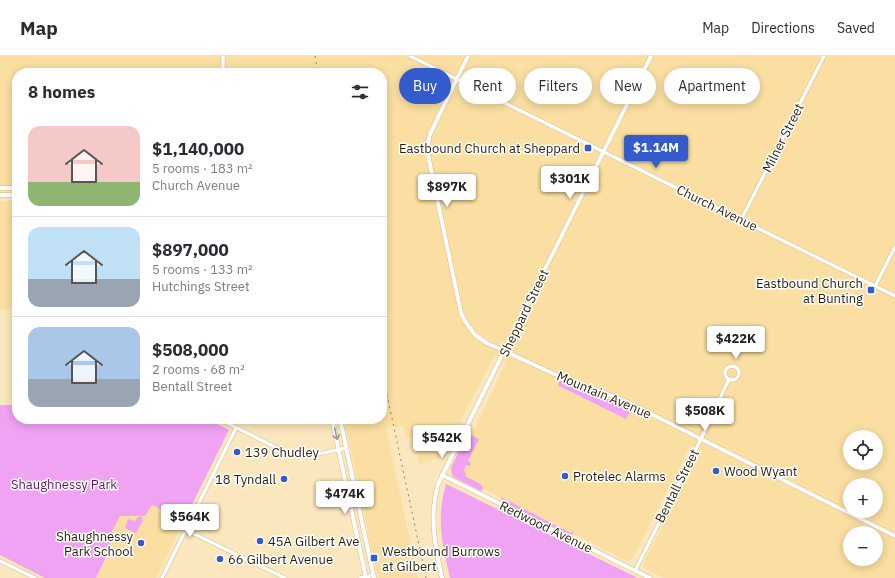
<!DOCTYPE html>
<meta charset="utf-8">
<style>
:root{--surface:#fff;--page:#f2f2f3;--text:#2b2b33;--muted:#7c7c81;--line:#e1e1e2;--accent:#335bcb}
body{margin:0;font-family:"IBM Plex Sans",sans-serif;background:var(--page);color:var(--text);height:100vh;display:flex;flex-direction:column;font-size:15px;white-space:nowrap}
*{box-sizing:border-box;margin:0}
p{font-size:13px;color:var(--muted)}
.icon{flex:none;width:22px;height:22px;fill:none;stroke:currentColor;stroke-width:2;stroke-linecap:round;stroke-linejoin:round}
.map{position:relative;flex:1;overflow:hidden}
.drawer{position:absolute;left:12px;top:12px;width:375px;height:356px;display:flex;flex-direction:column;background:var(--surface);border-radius:16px;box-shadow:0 2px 10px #0003}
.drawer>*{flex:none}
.hud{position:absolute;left:399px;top:12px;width:380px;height:36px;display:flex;gap:8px}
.buttons{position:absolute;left:843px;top:374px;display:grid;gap:8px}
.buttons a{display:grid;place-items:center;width:40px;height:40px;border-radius:50%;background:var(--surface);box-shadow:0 2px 10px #0003;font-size:20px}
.price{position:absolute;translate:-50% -34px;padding:0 9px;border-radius:4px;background:#fff;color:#222;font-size:13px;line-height:26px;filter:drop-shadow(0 1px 2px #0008)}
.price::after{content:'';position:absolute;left:50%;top:24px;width:12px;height:9px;margin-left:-6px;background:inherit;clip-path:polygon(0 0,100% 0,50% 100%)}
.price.on{background:var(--accent);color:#fff}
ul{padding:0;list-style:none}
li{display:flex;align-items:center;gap:12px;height:100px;padding:0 16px}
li+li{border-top:1px solid var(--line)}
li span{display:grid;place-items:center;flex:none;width:112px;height:80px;border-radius:12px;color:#555}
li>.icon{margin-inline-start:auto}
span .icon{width:48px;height:48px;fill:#fffc;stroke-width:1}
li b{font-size:17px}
h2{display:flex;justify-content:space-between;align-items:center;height:48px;padding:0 16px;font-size:17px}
.pill{padding:0 14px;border-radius:18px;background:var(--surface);box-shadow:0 2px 10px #0003;font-size:14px;line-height:36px}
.pill.on{background:var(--accent);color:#fff}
header{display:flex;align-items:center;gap:24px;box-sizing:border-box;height:56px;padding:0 20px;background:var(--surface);border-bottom:1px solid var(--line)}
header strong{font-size:19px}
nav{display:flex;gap:22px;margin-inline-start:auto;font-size:14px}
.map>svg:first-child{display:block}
.built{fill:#fbdfa2;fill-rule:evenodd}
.green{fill:#f0a3f3}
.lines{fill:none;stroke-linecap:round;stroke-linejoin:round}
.minor-casing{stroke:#d3bb87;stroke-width:4.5}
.tertiary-casing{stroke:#d3bb87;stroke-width:5}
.minor{stroke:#fff;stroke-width:3.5}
.tertiary{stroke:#fff;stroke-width:4}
.rail{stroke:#938464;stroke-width:1;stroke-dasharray:2 4;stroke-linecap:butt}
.oneway{stroke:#9e9a91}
.poi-dot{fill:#335bcb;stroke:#fff;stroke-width:1.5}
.labels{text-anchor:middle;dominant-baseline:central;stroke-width:3;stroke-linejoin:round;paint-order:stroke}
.street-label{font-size:13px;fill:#281f0a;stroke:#fff}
.poi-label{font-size:13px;fill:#281f0a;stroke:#fff;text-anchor:start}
.park-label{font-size:13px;fill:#5e1963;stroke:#fff}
</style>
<header>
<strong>Map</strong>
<nav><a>Map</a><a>Directions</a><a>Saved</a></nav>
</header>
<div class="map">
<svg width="895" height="522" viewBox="0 0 895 522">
<rect width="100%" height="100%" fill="#fbe7bd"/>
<g class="built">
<path d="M 0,0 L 895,0 L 895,522 L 664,522 L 644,512 L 643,508 L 701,395 L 691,389 L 632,503 L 626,504 L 477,429 L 454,415 L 483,356 L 506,306 L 495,300 L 469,347 L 444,400 L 419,408 L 415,381 L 406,383 L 404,370 L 386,372 L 418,522 L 378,522 L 344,363 L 382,363 L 382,17 L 17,17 L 17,130 L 0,130 ZM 850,381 L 876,381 L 876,407 L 850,407 ZM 850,429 L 876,429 L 876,455 L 850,455 ZM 850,477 L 876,477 L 876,503 L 850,503 Z"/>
<path d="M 0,145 L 17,145 L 17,249 L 11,249 L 11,253 L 0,253 Z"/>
<path d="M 151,449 L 184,464 L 156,522 L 96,522 L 111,491 L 108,483 L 120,460 L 145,460 Z"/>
</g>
<g class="green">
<path d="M 561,324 L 599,339 L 629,352 L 630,356 L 626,363 L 559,330 L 558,328 Z"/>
<path d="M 0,349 L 17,349 L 17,363 L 207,363 L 229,374 L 184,464 L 152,449 L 145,460 L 120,460 L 108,483 L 111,491 L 96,522 L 45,522 L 0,499 Z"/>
<path d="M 467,380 L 473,380 L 479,383 L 468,405 L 471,407 L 470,410 L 466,409 L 464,415 L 466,417 L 465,420 L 482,429 L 483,433 L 481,435 L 455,422 L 452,419 L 451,411 Z"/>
<path d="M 446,428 L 638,522 L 450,522 C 442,487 436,463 446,428 Z"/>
<path d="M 501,441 L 571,477 L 573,475 L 573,478 L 570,479 L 502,446 Z"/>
<path d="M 138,461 L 142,461 L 143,464 L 137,476 L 135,477 L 125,472 L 128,463 L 135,465 Z"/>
</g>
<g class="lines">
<g class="minor-casing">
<g id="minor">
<path d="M 223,0 L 223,17"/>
<path d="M 410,0 L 895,240"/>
<path d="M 741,164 L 824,0"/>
<path d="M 875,230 L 895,191"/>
<circle cx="732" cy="317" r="7"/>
<path d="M 219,363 L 285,396 C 306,403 326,396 346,392"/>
<path d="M 186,474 L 285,522"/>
<path d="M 0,505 L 35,522"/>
<path d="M 635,515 L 701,383 L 729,323"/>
<path d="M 162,522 L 236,372"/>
<path d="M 360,522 L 374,519"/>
</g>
</g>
<g class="tertiary-casing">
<g id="tertiary">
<path d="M 468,0 L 430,78 L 428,88 L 428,99 L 461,257 L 465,265 L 475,279 L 487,287 L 554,318 L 623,344 L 895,480"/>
<path d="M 0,132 L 17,132"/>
<path d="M 0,139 L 17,139"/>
<path d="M 332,363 L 366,522"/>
<path d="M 340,363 L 374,522"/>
<path d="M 442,419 L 650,522"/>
<path d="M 442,522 C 435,490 429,460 438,428 L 651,0"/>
</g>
</g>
<use href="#minor" class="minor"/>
<use href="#tertiary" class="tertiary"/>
<g class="rail">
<path d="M 315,0 L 318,17"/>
<path d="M 382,315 L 426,522"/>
</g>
</g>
<defs><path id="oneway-shaft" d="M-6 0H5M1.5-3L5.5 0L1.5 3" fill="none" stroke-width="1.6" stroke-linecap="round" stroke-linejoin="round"/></defs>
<use class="oneway" href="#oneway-shaft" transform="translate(336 378) rotate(78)"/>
<g class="poi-dot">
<rect x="584" y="88" width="8" height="8" rx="2"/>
<rect x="867" y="230" width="8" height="8" rx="2"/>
<circle cx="237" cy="396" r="4"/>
<circle cx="716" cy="415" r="4"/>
<circle cx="565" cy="420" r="4"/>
<circle cx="284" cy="423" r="4"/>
<circle cx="260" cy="485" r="4"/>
<circle cx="141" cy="487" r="4"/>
<rect x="370" y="498" width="8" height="8" rx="2"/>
<circle cx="220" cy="503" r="4"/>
</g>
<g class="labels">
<g class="street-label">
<text transform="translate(783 82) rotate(-63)">Milner Street</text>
<text transform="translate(717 152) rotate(26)">Church Avenue</text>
<text transform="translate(524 257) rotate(-64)">Sheppard Street</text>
<text transform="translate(604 339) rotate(23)">Mountain Avenue</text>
<text transform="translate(677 430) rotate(-63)">Bentall Street</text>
<text transform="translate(546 471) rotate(26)">Redwood Avenue</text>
</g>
<g class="poi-label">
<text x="580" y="92" text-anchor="end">Eastbound Church at Sheppard</text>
<text x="863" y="227" text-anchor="end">Eastbound Church<tspan x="863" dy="15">at Bunting</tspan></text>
<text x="245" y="396">139 Chudley</text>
<text x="724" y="415">Wood Wyant</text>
<text x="573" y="420">Protelec Alarms</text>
<text x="276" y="423" text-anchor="end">18 Tyndall</text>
<text x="133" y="480" text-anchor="end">Shaughnessy<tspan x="133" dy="15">Park School</tspan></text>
<text x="268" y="485">45A Gilbert Ave</text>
<text x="382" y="495">Westbound Burrows<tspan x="382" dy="15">at Gilbert</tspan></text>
<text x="228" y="503">66 Gilbert Avenue</text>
</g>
<g class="park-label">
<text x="64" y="428">Shaughnessy Park</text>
</g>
</g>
</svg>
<div class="buttons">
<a><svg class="icon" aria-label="locate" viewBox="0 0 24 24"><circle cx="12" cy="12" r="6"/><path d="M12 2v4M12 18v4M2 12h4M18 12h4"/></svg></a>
<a>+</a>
<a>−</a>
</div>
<b class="price on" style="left:656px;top:113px">$1.14M</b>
<b class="price" style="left:570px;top:144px">$301K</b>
<b class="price" style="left:447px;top:152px">$897K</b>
<b class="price" style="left:736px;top:304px">$422K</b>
<b class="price" style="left:705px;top:376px">$508K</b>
<b class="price" style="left:442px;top:403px">$542K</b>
<b class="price" style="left:345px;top:459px">$474K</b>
<b class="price" style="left:190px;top:482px">$564K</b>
<div class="hud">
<a class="pill on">Buy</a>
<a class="pill">Rent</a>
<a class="pill">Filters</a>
<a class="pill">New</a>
<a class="pill">Apartment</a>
</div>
<section class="drawer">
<h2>8 homes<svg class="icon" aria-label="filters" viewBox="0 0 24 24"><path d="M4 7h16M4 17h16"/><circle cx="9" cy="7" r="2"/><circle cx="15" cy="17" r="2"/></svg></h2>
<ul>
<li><span style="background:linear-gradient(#f6c9c9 70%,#8fb573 0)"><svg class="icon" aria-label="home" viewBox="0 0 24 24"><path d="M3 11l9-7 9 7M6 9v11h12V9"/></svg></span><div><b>$1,140,000</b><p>5 rooms · 183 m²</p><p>Church Avenue</p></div></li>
<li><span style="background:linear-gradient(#bfe0f5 65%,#9aa5b1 0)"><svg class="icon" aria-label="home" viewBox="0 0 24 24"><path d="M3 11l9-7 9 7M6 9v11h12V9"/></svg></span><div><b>$897,000</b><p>5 rooms · 133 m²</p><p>Hutchings Street</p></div></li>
<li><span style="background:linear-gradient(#a9c7e8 65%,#9aa5b1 0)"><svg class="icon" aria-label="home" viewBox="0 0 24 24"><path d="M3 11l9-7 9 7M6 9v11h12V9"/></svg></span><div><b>$508,000</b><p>2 rooms · 68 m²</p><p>Bentall Street</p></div></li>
</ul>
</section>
</div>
